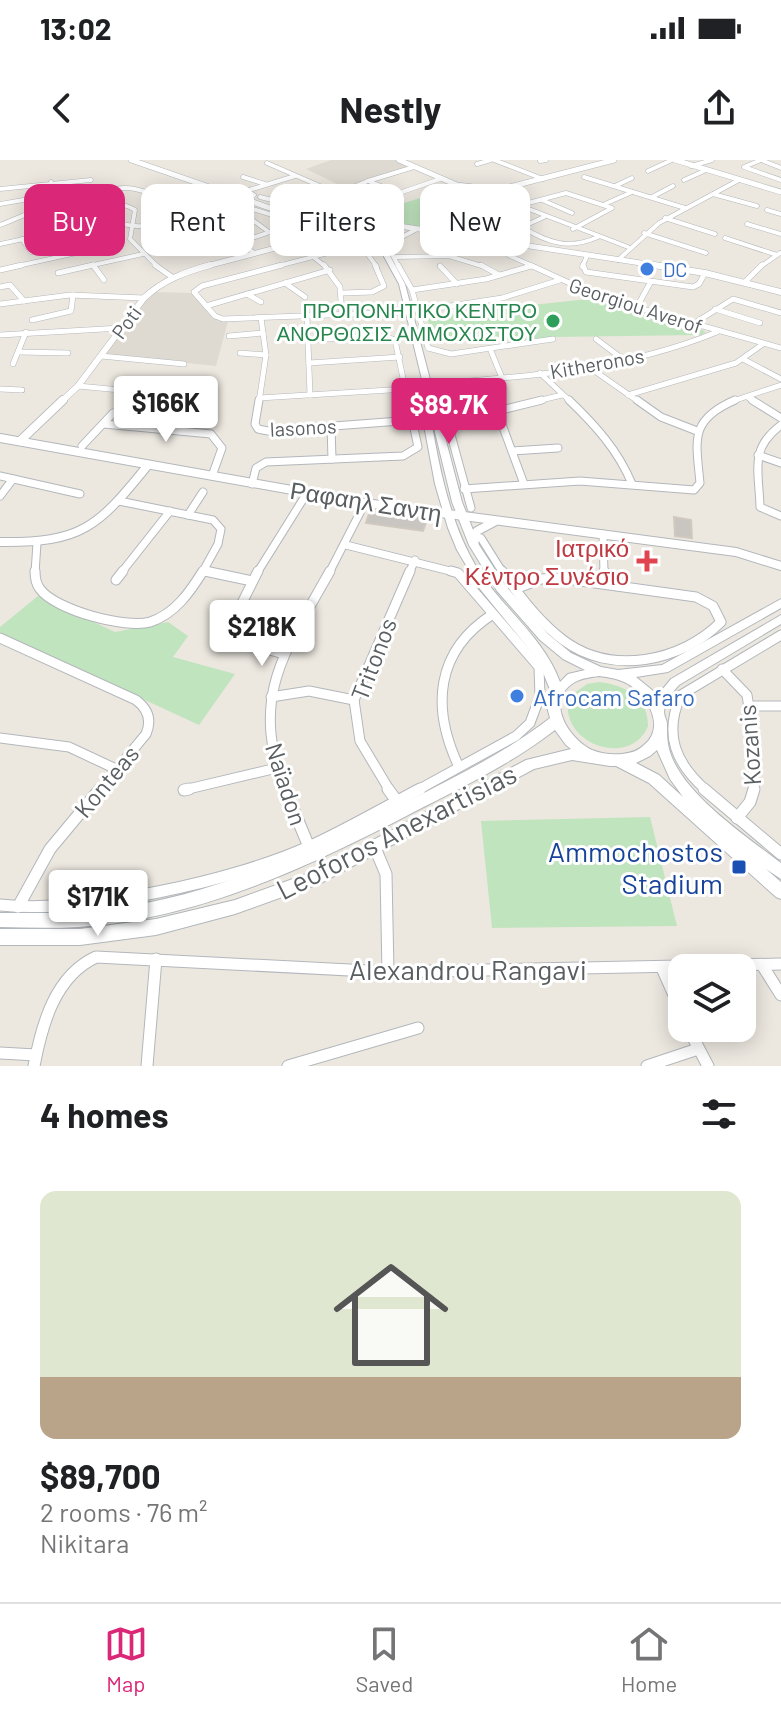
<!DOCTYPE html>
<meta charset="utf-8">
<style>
:root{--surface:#fff;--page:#f6f6f6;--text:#202124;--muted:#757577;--line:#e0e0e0;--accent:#db2777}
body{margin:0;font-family:Barlow,sans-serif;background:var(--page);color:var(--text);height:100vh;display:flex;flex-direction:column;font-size:30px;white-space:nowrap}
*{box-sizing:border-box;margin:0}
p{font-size:26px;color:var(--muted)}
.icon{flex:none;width:44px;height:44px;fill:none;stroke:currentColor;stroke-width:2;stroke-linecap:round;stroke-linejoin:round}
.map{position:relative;height:906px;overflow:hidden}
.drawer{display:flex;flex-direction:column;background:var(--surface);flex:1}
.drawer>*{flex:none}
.guide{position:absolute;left:24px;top:24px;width:734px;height:72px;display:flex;gap:16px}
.buttons{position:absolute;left:668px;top:794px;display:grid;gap:16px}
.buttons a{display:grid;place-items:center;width:88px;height:88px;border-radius:16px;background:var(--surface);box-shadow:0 4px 20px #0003;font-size:40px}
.price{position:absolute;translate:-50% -68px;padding:0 18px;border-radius:8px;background:#fff;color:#222;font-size:26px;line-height:52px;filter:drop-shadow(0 2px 4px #0008)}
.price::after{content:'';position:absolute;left:50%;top:48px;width:24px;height:18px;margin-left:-12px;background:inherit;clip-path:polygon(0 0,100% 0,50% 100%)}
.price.active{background:var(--accent);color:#fff}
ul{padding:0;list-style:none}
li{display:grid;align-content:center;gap:16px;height:424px;padding:0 40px}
li span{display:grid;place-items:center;height:248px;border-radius:16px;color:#555}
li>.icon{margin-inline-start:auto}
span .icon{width:144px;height:144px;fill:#fffc;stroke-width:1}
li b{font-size:34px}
h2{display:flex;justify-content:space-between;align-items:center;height:96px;padding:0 40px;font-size:34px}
.tag{padding:0 28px;border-radius:16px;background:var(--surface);box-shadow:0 4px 20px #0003;font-size:28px;line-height:72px}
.tag.active{background:var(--accent);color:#fff}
.status{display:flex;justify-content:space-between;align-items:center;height:56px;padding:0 40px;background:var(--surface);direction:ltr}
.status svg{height:22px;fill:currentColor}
header{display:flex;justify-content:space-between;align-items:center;height:104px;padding:0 40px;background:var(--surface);font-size:36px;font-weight:700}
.tab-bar{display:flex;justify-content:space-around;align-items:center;height:112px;border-top:2px solid var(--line);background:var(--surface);font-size:22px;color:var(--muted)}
.tab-bar a{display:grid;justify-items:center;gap:4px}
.tab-bar .active{color:var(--accent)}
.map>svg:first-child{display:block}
.education{fill:#dedad1}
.green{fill:#c0e4bd}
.building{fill:#c9c5c0;stroke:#d1c9bf;stroke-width:2}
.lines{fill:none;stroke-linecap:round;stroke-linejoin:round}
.minor-far4-casing{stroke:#b3b7bb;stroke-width:5}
.minor-far3-casing{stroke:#b3b7bb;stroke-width:6}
.minor-far2-casing{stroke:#b3b7bb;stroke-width:9}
.minor-far1-casing{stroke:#b3b7bb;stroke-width:11}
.minor-casing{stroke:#b3b7bb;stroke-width:13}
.tertiary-far2-casing{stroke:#b3b7bb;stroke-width:6}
.tertiary-far1-casing{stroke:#b3b7bb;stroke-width:7}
.tertiary-casing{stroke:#b3b7bb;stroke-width:10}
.secondary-casing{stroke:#b2b7bb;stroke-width:2}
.minor-far4{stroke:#fff;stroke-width:4}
.minor-far3{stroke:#fff;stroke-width:5}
.minor-far2{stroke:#fff;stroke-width:7}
.minor-far1{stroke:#fff;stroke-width:9}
.minor{stroke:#fff;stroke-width:11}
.tertiary-far2{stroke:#fff;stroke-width:5}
.tertiary-far1{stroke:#fff;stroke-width:6}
.tertiary{stroke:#fff;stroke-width:8}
.secondary{fill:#fff;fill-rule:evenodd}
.shop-dot{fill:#3f7fe0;stroke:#fff;stroke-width:3}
.leisure-dot{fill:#2e9e5b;stroke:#fff;stroke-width:3}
.health-dot{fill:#e0444e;stroke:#fff;stroke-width:3}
.transit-dot{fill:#1a4fb4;stroke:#fff;stroke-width:3}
.labels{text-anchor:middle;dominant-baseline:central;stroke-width:6;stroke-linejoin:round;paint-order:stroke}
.far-shop-label{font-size:20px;fill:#366cbe;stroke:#fff;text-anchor:start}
.far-street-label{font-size:20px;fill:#595e61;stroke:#fff}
.far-leisure-label{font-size:20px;fill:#27864d;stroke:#fff;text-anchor:end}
.street-label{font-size:24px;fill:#595e61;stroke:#fff}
.health-label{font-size:24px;fill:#be3a42;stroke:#fff;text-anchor:end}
.shop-label{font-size:24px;fill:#366cbe;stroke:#fff;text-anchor:start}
.near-street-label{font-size:28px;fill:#595e61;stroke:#fff}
.near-transit-label{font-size:28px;fill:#164399;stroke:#fff;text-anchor:end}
</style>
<div class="status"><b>13:02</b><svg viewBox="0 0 49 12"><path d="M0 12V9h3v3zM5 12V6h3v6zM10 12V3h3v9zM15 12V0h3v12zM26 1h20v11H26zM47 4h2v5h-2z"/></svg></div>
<header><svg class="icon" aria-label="back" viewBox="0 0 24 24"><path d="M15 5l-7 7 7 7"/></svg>Nestly<svg class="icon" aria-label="share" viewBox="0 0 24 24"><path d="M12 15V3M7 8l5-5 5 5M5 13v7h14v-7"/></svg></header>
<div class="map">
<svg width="781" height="906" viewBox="0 0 781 906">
<rect width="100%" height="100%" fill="#ece8e0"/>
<g class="education">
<path d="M 331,0 L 397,0 L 410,7 L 345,28 L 306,9 Z"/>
<path d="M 152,132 L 193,133 L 218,161 L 228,161 L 216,206 L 110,195 L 106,192 Z"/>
</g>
<g class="green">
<path d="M 450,29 L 490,49 L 505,60 L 464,75 L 367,63 L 384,49 Z"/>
<path d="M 598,138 L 697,167 L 706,172 L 701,175 L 552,177 L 512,184 L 507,177 L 432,179 L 427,156 Z"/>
<path d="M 38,436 L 115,472 L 168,462 L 188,476 L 173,497 L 235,514 L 199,565 L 0,473 L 0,467 Z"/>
<path d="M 599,522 C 625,525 648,537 648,566 C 630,610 557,583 569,537 L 587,524 Z"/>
<path d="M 650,657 L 677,766 L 492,768 L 481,661 Z"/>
</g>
<g class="building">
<path d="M 370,351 L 427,359 L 423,371 L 366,363 Z"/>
<path d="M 674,357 L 691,360 L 692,378 L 675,376 Z"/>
</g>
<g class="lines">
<g class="minor-far4-casing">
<g id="minor-far4">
<path d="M 494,0 L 543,19"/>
<path d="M 761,0 L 744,7 L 781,20"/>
<path d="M 761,0 L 781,8"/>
<path d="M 540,1 L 546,0"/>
<path d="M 267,3 L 336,33"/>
<path d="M 477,4 L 491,0"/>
<path d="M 691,6 L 712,0"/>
<path d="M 648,11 L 672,0"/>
<path d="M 243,17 L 265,24"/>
<path d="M 584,17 L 685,48"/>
<path d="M 684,20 L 704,11"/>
<path d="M 368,21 L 397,32"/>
<path d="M 615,26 L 632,18"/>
<path d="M 0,29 L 91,20"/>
<path d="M 713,34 L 757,46"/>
<path d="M 254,35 L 246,31 L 295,16"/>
<path d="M 466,36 L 498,51 L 566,33 L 612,48 L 573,69"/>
<path d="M 260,37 L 272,40 L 315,24"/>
<path d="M 652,37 L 673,26"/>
<path d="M 319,40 L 347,50"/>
<path d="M 542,40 L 572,53"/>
<path d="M 92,41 C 120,15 151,34 182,46 C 160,71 127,72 101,53"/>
<path d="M 0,44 L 58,34 L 51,22"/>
<path d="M 605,44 L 632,32"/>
<path d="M 521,46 L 628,87"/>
<path d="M 246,47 L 292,61 L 285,67 C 252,77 205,100 172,81 C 188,56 218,49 246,47 Z"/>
<path d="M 767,50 L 781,54"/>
<path d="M 240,51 L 269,72"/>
<path d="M 344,52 L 440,19"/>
<path d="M 286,54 L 368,21 L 414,7"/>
<path d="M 665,58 L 715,74"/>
<path d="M 747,64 L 781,74"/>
<path d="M 0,65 C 19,58 40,47 60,42 C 78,39 120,40 135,50 L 130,79 L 158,107"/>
<path d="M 522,67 C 548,83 569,90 598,77"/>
<path d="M 522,67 L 544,57"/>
<path d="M 205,71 L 250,59"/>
<path d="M 644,73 L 706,93"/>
<path d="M 725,78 L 777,95"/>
<path d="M 22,79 L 31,92 L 60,86"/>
<path d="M 237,80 L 253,92"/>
<path d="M 0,84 L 71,69"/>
<path d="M 360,84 L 377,107"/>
<path d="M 515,86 L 507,92 L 508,95 L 535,107"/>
<path d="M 449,94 L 463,77"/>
<path d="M 312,96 L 326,107"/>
<path d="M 396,97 L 449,96 L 485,107"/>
<path d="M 618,100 L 659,63 L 739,20"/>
<path d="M 13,107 L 81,92 L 94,86 L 83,73 L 25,55"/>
<path d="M 84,107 L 143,94"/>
<path d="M 274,107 L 371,82"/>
<path d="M 399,107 L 387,85 L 417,69"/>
<path d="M 527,107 L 531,106"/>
<path d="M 582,107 L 587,96"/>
<path d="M 760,107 L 780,93"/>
</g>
</g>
<g class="minor-far3-casing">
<g id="minor-far3">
<path d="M 93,105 L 104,120"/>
<path d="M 155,105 L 172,117"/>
<path d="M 282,105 L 202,126 L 194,132 L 215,156 L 223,159 L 409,152"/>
<path d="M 324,105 L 340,127 L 342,155"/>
<path d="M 398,105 L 412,130 L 428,188 L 451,194 L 553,179"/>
<path d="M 481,105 L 499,115"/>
<path d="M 530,105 L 600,137 L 781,188"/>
<path d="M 583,105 L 586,112 L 693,127 L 699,124 L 705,113"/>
<path d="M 440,106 L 457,124"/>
<path d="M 0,110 L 22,105"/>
<path d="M 58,113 L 93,105"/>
<path d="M 745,122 L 762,105"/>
<path d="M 285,123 L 305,137"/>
<path d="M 0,127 L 10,125 L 24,141"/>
<path d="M 412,130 L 486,119 L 531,106"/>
<path d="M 343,133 L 372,132 L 384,126 L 375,105"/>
<path d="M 247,134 L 261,142"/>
<path d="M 0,144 L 70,135 L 144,138"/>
<path d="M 206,146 L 330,110"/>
<path d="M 637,147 L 650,123"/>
<path d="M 715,149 L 760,163"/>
<path d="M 418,151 L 502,138 L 560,120"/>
<path d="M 307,156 L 310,235"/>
<path d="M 32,160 L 71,151 L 73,135"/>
<path d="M 693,164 L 733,139 L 781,153"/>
<path d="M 0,175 L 121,168"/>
<path d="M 229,176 L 263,173"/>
<path d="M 596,179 L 624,200"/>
<path d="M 309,180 L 381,176 L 395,180 L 408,242"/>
<path d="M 491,191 L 502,218"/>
<path d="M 19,192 L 68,193"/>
<path d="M 240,193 L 266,195"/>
<path d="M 101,196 L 184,204"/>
<path d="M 743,199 L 781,219"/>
<path d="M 309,203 L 400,197"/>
<path d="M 13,204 L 26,172"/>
<path d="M 589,207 L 639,242"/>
<path d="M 540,213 L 571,242"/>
<path d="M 420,225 C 522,217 622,211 717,172"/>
<path d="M 78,226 L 194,237 L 196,242"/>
<path d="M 0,229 L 22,230"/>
<path d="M 628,235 L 736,203 L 763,184"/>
<path d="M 747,237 L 755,242"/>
<path d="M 259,238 L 406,229"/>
<path d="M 259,242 L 266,195 L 261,158"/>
<path d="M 533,242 L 562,235"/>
<path d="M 730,242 L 781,225"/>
</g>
</g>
<g class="minor-far2-casing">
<g id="minor-far2">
<path d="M 259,240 L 255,264 L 258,269 L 268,271 L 413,260"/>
<path d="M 569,240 C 595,265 618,290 632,324"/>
<path d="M 637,240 L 661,257 L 697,271"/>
<path d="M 752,240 L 781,258"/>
<path d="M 192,248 L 197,240"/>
<path d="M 497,251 L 524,324"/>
<path d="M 104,264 L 211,274 L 222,288 L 212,316"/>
<path d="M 781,265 C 749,289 759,310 760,347 L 781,356"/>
<path d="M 331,266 L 332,299"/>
<path d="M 82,286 L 113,253"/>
<path d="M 512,291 L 558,288"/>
<path d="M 758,295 L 781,303"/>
<path d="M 0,316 L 80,334"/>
<path d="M 252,324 L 256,308 L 266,302 L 403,296 L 418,287 L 408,240"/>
<path d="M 464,329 L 580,321 L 694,330 L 700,323 C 696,280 689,260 735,240"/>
<path d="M 0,336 L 13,319"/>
<path d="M 119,341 L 213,360 L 221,369 L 218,384 L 202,413"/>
<path d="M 471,348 L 445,253 L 497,251 L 542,240"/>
<path d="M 188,355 L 203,332"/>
<path d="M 603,374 L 604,413"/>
<path d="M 481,378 L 503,413"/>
<path d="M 346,385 L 458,413"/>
<path d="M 204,411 L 215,413"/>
<path d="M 35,413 L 37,383"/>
<path d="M 121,413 L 170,351"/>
<path d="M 257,413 L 307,333"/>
<path d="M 329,413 L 365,343"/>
<path d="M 409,413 L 415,400"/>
</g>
</g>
<g class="minor-far1-casing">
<g id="minor-far1">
<path d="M 35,411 C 35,418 36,424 40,429 C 55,450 126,469 150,462 C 175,454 190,432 203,411"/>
<path d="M 205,411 L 252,421"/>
<path d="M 258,411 L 227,473 L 234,480 L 284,494"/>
<path d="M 502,411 C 519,436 539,462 563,480 C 611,516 681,502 721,462 L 713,446 L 696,437 L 559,418 L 541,419 L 515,429"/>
<path d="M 604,411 L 604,423"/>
<path d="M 116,420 L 123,411"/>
<path d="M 0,478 L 136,540 C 148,549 152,560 146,574 L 99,631"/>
<path d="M 722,509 L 747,535 L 753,575 L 754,631"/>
<path d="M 271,537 L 309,531 L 354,540"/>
<path d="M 750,546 L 781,546"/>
<path d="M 0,578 L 69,587 L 116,609"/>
<path d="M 459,607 C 431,548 435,491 493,454"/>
<path d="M 184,630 L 277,608"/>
<path d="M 285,631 C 249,535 285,492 330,411"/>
<path d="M 390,631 L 360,581 L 354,540 L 410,411"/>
<path d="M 416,631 L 516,576 L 530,563 L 540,536 L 539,507 L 458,413 L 451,411"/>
<path d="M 707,631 C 676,604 663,575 681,535 L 781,475"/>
</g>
</g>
<g class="minor-casing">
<g id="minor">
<path d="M 285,629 L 309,687"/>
<path d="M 388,629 L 396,640"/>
<path d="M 704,629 L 781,694"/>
<path d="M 184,630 L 189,629"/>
<path d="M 737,658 L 750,642 L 754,629"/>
<path d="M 375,688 L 386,714 L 388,812"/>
<path d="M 0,745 C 83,754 235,721 311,686 C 348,669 384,648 420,629"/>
<path d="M 18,747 L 50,689 L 100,629"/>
<path d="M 762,805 L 781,835"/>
<path d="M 662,808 L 682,853"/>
<path d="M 688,868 L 708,906"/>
<path d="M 0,893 L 36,895"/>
<path d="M 34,906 C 42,864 55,816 96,797 L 388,812 L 781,804"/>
<path d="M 147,906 L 156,799"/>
<path d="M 288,906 L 418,868"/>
<path d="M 647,906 L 698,889"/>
</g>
</g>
<g class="tertiary-far2-casing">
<g id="tertiary-far2">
<path d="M 131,0 L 296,57 L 326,73"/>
<path d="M 399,0 L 457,25 L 498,30 L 614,0"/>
<path d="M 675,0 L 781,32"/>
<path d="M 203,107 L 359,66 L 399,66 L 667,107"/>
</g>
</g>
<g class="tertiary-far1-casing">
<g id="tertiary-far1">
<path d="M 654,105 L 705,113 L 781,132"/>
<path d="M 61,242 L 78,226 L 144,138 C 163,120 185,112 210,105"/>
</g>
</g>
<g class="tertiary-casing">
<g id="tertiary">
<path d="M 0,278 L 365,343 L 736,392 L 781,406"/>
<path d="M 20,281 L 63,240"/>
<path d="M 0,382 C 82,383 98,367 148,305"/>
<path d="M 474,384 L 477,371 L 494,362"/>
</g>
</g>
<g class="secondary-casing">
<path id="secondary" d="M 364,70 L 368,70 L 388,92 L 405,124 L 462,342 L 479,385 L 505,425 L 548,474 L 571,493 L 601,507 L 618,510 L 662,505 L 781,439 L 781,448 L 668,512 L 636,517 L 652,530 L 657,536 L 671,519 L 781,455 L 781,464 L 679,525 C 672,533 665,541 664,552 C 664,556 667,560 667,564 C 667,575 667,584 671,595 C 686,636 747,677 781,703 L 781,719 L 766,709 L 781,722 L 781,739 L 776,737 L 649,623 L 616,606 L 610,606 L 572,600 L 534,609 L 321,723 L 235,754 L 156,775 L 80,785 L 0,785 L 0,769 L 80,769 L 156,759 L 235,740 L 312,712 L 526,600 L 571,589 L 566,585 L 555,570 C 511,604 461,628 412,653 C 318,702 217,750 110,764 C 73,769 37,768 0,767 L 0,753 C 37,753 73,754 110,749 C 216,735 314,689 408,641 C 457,616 506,592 550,558 L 547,547 L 551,532 L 538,500 L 480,429 L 457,390 L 448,368 L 435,324 L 418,233 L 422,231 L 425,232 L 399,124 L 382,93 L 364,72 ZM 428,243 L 452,342 L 469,385 L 497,431 L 540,480 L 563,499 L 585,510 L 568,514 L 560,522 C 543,476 502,448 477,408 C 447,358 438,299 428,243 ZM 599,516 C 609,517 619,519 628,524 C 648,536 666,567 644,585 C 638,591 631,593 622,594 C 612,595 602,594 592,590 C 568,578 544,540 575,522 C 582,518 592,517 599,516 ZM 657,590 L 670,619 L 683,637 L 659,615 L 636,603 L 650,596 Z"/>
</g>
<use href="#minor-far4" class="minor-far4"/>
<use href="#minor-far3" class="minor-far3"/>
<use href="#minor-far2" class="minor-far2"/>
<use href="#minor-far1" class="minor-far1"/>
<use href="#minor" class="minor"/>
<use href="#tertiary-far2" class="tertiary-far2"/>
<use href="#tertiary-far1" class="tertiary-far1"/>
<use href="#tertiary" class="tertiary"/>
<use href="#secondary" class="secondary"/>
</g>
<g class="shop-dot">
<circle cx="647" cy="109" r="8"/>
<circle cx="517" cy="536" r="8"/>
</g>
<circle class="leisure-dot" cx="553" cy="161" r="8"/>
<path class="health-dot" d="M643 389h8v8h8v8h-8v8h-8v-8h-8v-8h8z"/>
<rect class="transit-dot" x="731" y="699" width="16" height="16" rx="4"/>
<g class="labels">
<g class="far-shop-label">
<text x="663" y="109">DC</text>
</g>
<g class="far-street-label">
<text transform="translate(636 145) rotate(18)">Georgiou Averof</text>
<text transform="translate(126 162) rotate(-54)">Poti</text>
<text transform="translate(597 203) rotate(-10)">Kitheronos</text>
<text transform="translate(303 267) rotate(-3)">Iasonos</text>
</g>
<g class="far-leisure-label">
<text x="537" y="150">ΠΡΟΠΟΝΗΤΙΚΟ ΚΕΝΤΡΟ<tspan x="537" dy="23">ΑΝΟΡΘΩΣΙΣ ΑΜΜΟΧΩΣΤΟΥ</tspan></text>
</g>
<g class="street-label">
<text transform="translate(366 341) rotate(9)">Ραφαηλ Σαντη</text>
<text transform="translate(373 499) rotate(-69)">Tritonos</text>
<text transform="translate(749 585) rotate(-94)">Kozanis</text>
<text transform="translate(106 621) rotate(-50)">Konteas</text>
<text transform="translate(287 624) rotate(72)">Naïadon</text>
</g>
<g class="health-label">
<text x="629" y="387">Ιατρικό<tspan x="629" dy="28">Κέντρο Συνέσιο</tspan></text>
</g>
<g class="shop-label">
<text x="533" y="536">Afrocam Safaro</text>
</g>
<g class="near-street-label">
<text transform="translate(396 671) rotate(-27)">Leoforos Anexartisias</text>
<text x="468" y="809">Alexandrou Rangavi</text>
</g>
<g class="near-transit-label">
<text x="723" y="691">Ammochostos<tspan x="723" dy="32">Stadium</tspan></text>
</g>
</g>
</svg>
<div class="buttons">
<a><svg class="icon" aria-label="layers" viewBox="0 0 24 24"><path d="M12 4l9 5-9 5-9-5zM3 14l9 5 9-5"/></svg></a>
</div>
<b class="price" style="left:166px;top:284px">$166K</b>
<b class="price active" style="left:449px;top:286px">$89.7K</b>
<b class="price" style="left:262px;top:508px">$218K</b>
<b class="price" style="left:98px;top:778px">$171K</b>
<div class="guide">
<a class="tag active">Buy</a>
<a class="tag">Rent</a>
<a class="tag">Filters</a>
<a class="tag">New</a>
</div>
</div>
<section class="drawer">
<h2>4 homes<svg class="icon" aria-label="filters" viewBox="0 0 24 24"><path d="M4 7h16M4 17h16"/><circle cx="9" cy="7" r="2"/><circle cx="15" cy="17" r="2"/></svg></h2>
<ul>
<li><span style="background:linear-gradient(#dfe7d0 75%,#b9a48a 0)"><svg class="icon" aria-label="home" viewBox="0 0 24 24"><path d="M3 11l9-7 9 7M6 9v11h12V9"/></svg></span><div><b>$89,700</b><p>2 rooms · 76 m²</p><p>Nikitara</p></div></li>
</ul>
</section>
<nav class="tab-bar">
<a class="active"><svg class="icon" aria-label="map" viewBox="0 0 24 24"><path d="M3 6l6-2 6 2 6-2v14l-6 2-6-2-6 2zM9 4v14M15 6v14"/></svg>Map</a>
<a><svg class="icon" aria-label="saved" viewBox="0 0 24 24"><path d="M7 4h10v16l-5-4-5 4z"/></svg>Saved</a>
<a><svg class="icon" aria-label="home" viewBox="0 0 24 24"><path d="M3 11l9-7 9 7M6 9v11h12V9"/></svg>Home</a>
</nav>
